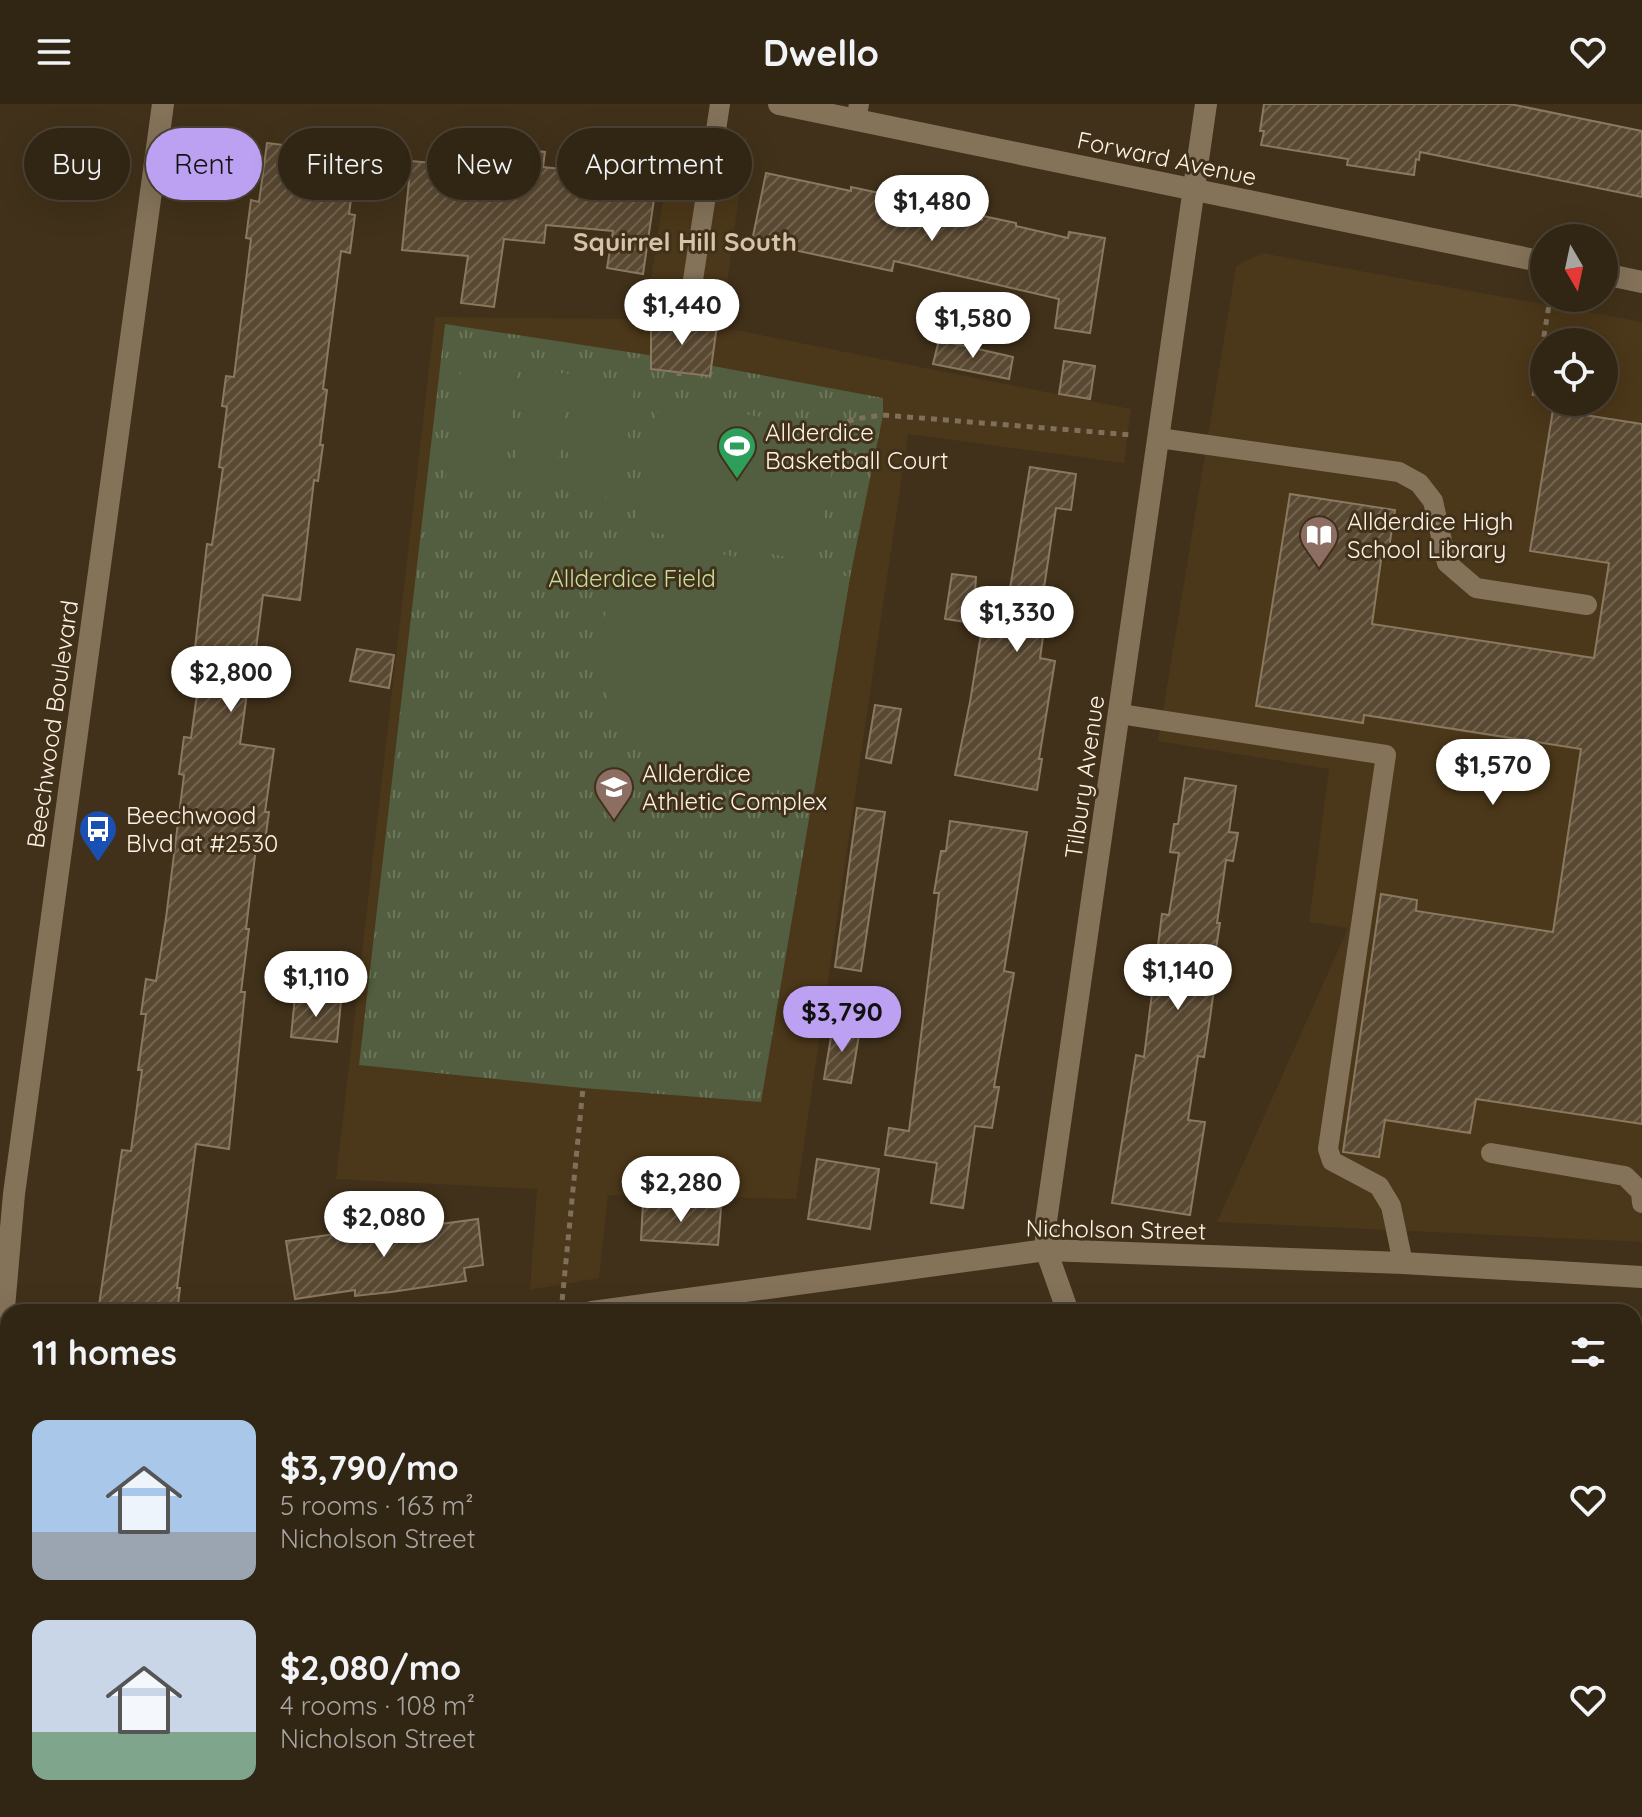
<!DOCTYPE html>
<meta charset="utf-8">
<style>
:root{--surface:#312514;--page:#392d1d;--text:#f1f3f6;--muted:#a8a5a0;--line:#4c4234;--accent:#bca0f2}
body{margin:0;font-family:Quicksand,sans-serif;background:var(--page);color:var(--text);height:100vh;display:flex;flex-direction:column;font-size:30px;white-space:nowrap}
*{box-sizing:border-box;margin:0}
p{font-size:26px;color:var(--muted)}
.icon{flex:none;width:44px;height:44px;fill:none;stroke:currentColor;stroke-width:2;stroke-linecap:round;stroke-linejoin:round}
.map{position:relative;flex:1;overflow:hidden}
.drawer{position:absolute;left:0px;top:1200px;width:1642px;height:514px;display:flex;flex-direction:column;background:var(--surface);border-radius:24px 24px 0 0;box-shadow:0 8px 32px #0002,0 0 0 2px var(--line)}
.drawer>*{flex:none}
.banner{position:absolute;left:24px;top:24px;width:800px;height:72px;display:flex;gap:16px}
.needle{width:52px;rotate:171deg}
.fabs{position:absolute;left:1530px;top:120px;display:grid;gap:16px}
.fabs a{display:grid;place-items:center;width:88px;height:88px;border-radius:50%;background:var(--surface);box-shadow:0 8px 32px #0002,0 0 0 2px var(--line);font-size:40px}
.price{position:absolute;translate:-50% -68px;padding:0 18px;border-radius:28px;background:#fff;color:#222;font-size:26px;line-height:52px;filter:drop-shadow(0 2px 4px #0008)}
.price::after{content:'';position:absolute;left:50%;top:48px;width:24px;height:18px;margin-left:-12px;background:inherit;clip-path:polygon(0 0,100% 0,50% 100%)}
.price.current{background:var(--accent);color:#111}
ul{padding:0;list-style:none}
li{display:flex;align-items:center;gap:24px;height:200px;padding:0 32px}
li span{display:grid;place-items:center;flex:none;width:224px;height:160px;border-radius:16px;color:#555}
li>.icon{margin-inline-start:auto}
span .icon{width:96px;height:96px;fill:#fffc;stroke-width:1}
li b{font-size:34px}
h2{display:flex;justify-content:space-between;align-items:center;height:96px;padding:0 32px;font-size:34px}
.pill{padding:0 28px;border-radius:36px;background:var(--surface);box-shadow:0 8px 32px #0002,0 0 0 2px var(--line);font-size:28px;line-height:72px}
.pill.current{background:var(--accent);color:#111}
header{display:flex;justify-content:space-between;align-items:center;height:104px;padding:0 32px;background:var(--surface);font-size:36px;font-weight:700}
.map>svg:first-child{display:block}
.built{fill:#4b3719;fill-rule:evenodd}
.grass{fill:url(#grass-tufts)}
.pitch{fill:#525e3f}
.building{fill:url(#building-hatch);stroke:#8a785f;stroke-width:2}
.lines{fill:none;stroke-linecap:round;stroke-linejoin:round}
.path{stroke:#7f705c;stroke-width:5;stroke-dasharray:6 6;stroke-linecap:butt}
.service{stroke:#847259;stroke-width:20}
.minor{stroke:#847259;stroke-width:22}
.tertiary{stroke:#847259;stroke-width:22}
.secondary{stroke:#847259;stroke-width:22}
.primary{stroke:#cd818a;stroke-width:22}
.labels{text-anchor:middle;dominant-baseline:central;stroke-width:6;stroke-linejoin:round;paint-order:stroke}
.street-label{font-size:24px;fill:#fcf2e4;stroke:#41311a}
.poi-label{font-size:24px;fill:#fcf2e4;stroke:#41311a;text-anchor:start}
.park-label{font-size:24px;fill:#c5df9c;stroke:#41311a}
.neighbourhood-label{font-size:26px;font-weight:bold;fill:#d7c3a8;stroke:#41311a}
</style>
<header><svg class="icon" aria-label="menu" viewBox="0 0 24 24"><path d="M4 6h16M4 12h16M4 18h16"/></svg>Dwello<svg class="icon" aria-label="heart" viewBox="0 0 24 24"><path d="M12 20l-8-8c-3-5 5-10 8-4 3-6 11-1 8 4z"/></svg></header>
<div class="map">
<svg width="1642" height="1713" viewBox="0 0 1642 1713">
<defs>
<pattern id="grass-tufts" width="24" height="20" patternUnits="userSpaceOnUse" patternTransform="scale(2)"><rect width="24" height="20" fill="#525e3f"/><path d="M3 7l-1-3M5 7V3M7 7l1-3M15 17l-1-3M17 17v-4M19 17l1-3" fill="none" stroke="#6c765b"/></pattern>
<pattern id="building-hatch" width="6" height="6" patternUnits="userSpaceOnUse" patternTransform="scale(2)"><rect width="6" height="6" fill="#5a4932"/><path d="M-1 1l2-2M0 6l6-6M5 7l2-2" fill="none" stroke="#736450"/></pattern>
</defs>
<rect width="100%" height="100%" fill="#41311a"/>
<g class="built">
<path d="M 674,23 L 747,34 L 721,223 L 1131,305 L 1124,359 L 908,330 L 796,1095 L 608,1091 L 599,1174 L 530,1186 L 537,1085 L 336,1075 L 435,213 L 645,215 Z"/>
<path d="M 1262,149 L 1642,218 L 1642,1138 L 1217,1118 L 1348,824 L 1309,818 L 1329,665 L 1158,637 L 1236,162 ZM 1544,238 L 1604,238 L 1604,298 L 1544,298 Z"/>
</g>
<path class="grass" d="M 445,220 L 681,256 L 883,294 L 883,311 L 850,473 L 761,998 L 583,984 L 359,961 Z"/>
<g class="pitch">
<path d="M 462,257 L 518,264 L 502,381 L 446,374 Z"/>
<path d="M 527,265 L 569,270 L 554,386 L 512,381 Z"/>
<path d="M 579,271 L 635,278 L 619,395 L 563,388 Z"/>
<path d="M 660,294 L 839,328 L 815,458 L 635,425 Z"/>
<path d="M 619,432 L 850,473 L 814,688 L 679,675 L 594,576 Z"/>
</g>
<g class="building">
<path d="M 1264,0 L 1510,0 L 1642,27 L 1642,93 L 1420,48 L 1419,56 L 1416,55 L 1414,71 L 1347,61 L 1348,55 L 1261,41 L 1264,27 L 1260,27 Z"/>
<path d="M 267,39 L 357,50 L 349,110 L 355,111 L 350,149 L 341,147 L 323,285 L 327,286 L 320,341 L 323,341 L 318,377 L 314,376 L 300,496 L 263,491 L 254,560 L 251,560 L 240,640 L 274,645 L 265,708 L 269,708 L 264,745 L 256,744 L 246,825 L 249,825 L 241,888 L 245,888 L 229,1045 L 196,1040 L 177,1184 L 180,1184 L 177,1208 L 98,1208 L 122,1046 L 131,1047 L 142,966 L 138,966 L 146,910 L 141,910 L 146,875 L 156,877 L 166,814 L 184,671 L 179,670 L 184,633 L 191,634 L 202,554 L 194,553 L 207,440 L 212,441 L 223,364 L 219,363 L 227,303 L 222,302 L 226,272 L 234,273 L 251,135 L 246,134 L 251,96 L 259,98 Z"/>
<path d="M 517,45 L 545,48 L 543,63 L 621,71 L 622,63 L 658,68 L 643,170 L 607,164 L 613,127 L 546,121 L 544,139 L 504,135 L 494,203 L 461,199 L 468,152 L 402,146 L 411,57 L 515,66 Z"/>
<path d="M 766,69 L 851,87 L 851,83 L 908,95 L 907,100 L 982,116 L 983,112 L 1016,119 L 1016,122 L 1068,134 L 1069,128 L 1105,134 L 1090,229 L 1055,224 L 1059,195 L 894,157 L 892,167 L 752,137 Z"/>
<path d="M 651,210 L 674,213 L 675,220 L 684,228 L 692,227 L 700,218 L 717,221 L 710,272 L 651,265 Z"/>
<path d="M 939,236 L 1013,253 L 1009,275 L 933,260 Z"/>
<path d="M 1064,257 L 1095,262 L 1090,295 L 1059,290 Z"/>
<path d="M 1553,306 L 1642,320 L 1642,1020 L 1476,995 L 1470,1029 L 1385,1016 L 1379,1053 L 1343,1048 L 1381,790 L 1417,796 L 1416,807 L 1553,828 L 1581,645 L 1364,611 L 1363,619 L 1256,602 L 1290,390 L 1395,406 L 1389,444 L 1383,442 L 1372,520 L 1594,554 L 1609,459 L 1530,447 Z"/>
<path d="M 1030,363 L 1076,370 L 1071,406 L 1056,404 L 1044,484 L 1050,485 L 1040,554 L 1055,557 L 1039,655 L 1042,655 L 1037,686 L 955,671 L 970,598 L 983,518 L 1004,521 Z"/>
<path d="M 952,470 L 976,473 L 973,519 L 945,515 Z"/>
<path d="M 357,545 L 394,551 L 389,584 L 350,577 Z"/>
<path d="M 875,601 L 901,605 L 891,659 L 866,654 Z"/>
<path d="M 1185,674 L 1236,682 L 1229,728 L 1238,729 L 1233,757 L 1226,756 L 1217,819 L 1220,819 L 1212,870 L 1216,871 L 1210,914 L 1204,953 L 1198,952 L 1188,1016 L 1205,1018 L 1190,1111 L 1112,1099 L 1136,951 L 1144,953 L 1162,810 L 1169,811 L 1179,749 L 1170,748 L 1174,720 L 1178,720 Z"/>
<path d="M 857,704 L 885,708 L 861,867 L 835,863 Z"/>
<path d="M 950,717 L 1027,728 L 1004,867 L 1014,869 L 994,983 L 999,983 L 992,1024 L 975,1022 L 963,1104 L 931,1099 L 937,1059 L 885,1051 L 889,1024 L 909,1027 L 939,789 L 934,789 L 941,747 L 946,747 Z"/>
<path d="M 295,892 L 341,897 L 337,938 L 291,933 Z"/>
<path d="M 833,921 L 860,925 L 851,979 L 824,975 Z"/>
<path d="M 817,1055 L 879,1065 L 870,1125 L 808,1115 Z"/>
<path d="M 643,1099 L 721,1104 L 718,1141 L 641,1136 Z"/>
<path d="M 380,1115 L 382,1128 L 478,1115 L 483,1161 L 464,1164 L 466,1177 L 391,1188 L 355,1192 L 355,1186 L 295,1195 L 286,1137 L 349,1128 L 348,1118 Z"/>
</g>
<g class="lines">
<g class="path">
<path d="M 679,272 L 679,268"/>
<path d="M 1534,292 L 1550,195"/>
<path d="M 825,325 L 855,315 L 883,311 L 1133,331"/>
<path d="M 561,1208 L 583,984"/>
</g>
<g class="service">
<path d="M 856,16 L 859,0"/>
<path d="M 687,215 L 720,0"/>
<path d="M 1159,334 L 1399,368 L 1419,379 L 1433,397 L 1447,459 L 1476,484 L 1587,501"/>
<path d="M 1120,610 L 1386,651 L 1328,1045 L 1332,1057 L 1379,1082 L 1391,1102 L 1403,1159"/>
<path d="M 1491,1049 L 1625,1072 L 1641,1088 L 1642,1099"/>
</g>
<g class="minor">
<path d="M 592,1208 L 1046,1146 L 1403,1159 L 1642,1173"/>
<path d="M 1068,1208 L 1046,1146 L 1046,1117 L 1206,0"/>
<path d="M 0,1294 L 8,1294"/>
<path d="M 1244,1706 L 1246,1713"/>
</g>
<g class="tertiary">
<path d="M 0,1249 L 14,1090 L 163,0"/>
<path d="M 0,1359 L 8,1450"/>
<path d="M 47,1706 L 48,1713"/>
</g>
<g class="secondary">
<path d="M 779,0 L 1544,158"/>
<path d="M 1604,170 L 1642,178"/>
</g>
<g class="primary">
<path d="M 1634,1536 L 1642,1523"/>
<path d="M 1528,1713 L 1532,1706"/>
</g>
</g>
<defs>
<g id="stadium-pin" transform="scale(2)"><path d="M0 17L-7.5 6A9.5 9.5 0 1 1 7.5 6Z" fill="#2e9e5b" stroke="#41311a"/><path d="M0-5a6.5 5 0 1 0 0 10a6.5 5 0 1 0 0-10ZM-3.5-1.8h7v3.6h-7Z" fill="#fff"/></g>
<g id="library-pin" transform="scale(2)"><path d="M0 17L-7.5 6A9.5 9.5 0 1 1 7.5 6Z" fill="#8d6e63" stroke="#41311a"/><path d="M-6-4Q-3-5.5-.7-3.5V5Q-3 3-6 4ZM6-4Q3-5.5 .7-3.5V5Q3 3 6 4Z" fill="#fff"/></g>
<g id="school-pin" transform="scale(2)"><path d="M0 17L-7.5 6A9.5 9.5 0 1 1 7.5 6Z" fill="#8d6e63" stroke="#41311a"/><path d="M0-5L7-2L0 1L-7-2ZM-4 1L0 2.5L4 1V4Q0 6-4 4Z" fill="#fff"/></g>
<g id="bus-pin" transform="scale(2)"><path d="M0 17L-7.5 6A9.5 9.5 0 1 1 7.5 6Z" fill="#1a4fb4" stroke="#41311a"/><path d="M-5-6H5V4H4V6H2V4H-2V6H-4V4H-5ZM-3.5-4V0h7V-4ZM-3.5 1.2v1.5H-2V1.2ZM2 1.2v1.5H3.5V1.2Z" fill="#fff"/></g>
</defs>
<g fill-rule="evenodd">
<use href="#stadium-pin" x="737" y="342"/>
<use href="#library-pin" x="1319" y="431"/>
<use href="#school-pin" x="614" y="683"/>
<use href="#bus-pin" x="98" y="725"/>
</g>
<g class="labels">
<g class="street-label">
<text transform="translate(1167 54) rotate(12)">Forward Avenue</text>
<text transform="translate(52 620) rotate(-82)">Beechwood Boulevard</text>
<text transform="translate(1084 673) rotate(-82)">Tilbury Avenue</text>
<text transform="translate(1116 1125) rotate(1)">Nicholson Street</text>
</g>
<g class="poi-label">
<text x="765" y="328">Allderdice<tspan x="765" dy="28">Basketball Court</tspan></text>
<text x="1347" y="417">Allderdice High<tspan x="1347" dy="28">School Library</tspan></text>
<text x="642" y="669">Allderdice<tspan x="642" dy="28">Athletic Complex</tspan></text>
<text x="126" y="711">Beechwood<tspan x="126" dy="28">Blvd at #2530</tspan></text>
</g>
<g class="park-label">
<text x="632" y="474">Allderdice Field</text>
</g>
<g class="neighbourhood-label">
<text x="685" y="137">Squirrel Hill South</text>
</g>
</g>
</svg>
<div class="fabs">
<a><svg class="needle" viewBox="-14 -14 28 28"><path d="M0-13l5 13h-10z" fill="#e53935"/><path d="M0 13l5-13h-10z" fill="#a8a5a0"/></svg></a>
<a><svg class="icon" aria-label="locate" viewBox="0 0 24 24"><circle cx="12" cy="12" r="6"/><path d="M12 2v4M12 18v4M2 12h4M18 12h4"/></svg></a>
</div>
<b class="price" style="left:932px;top:139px">$1,480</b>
<b class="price" style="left:682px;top:243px">$1,440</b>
<b class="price" style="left:973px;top:256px">$1,580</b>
<b class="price" style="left:1017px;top:550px">$1,330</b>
<b class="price" style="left:231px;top:610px">$2,800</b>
<b class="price" style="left:1493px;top:703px">$1,570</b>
<b class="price" style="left:1178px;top:908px">$1,140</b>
<b class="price" style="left:316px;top:915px">$1,110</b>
<b class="price current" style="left:842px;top:950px">$3,790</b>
<b class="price" style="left:681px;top:1120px">$2,280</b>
<b class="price" style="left:384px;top:1155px">$2,080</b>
<div class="banner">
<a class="pill">Buy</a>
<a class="pill current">Rent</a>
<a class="pill">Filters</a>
<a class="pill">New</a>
<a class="pill">Apartment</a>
</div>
<section class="drawer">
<h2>11 homes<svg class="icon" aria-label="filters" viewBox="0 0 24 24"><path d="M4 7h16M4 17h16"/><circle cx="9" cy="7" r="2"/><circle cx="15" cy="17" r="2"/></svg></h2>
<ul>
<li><span style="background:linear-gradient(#a9c7e8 70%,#9aa5b1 0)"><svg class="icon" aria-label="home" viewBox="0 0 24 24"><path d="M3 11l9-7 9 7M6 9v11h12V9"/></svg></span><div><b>$3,790/mo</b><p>5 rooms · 163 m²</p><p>Nicholson Street</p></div><svg class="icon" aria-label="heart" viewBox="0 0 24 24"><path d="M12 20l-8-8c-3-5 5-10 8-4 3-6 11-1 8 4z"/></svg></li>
<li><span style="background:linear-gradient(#c9d6e8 70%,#7fa58c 0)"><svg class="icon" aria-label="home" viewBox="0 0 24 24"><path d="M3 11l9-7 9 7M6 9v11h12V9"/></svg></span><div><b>$2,080/mo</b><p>4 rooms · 108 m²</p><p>Nicholson Street</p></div><svg class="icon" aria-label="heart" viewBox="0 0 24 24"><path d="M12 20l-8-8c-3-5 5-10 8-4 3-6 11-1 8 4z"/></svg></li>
</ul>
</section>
</div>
